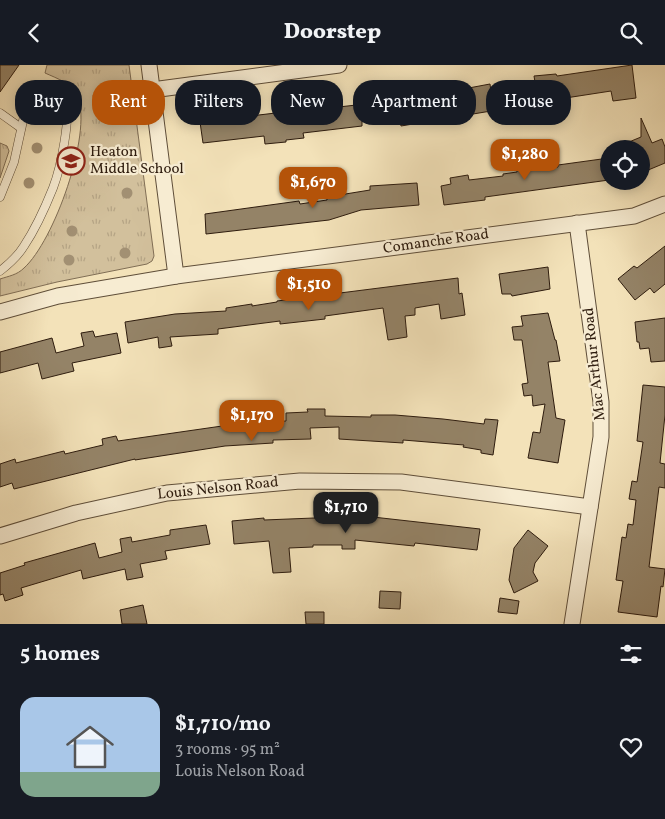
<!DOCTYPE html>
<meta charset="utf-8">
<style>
:root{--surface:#171b24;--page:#242831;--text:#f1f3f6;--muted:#9ea1a6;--accent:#b45309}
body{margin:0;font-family:Vollkorn,serif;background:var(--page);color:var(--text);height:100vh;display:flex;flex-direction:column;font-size:19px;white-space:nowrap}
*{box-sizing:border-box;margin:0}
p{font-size:16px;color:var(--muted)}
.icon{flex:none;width:28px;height:28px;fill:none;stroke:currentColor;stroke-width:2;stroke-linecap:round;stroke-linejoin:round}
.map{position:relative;height:559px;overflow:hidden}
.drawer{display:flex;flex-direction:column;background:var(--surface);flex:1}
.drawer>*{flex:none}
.banner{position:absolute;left:15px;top:15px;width:635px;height:45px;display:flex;gap:10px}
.controls{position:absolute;left:600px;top:75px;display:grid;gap:10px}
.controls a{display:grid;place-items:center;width:50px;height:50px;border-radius:50%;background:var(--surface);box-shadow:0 2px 12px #0003;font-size:25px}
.price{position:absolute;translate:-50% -42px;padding:0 11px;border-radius:10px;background:var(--accent);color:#fff;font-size:16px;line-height:32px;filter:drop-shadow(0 1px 2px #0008)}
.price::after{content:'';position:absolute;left:50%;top:30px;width:15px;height:11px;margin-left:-8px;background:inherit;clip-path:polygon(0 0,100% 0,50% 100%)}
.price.on{background:#222;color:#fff}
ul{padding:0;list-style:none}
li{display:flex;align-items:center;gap:15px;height:125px;padding:0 20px}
li span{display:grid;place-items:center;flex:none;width:140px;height:100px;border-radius:15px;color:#555}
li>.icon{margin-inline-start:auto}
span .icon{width:60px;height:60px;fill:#fffc;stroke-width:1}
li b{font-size:21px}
h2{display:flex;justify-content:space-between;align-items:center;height:60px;padding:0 20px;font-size:21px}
.tag{padding:0 18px;border-radius:20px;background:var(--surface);box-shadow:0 2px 12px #0003;font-size:18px;line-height:45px}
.tag.on{background:var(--accent);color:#fff}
header{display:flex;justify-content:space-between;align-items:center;height:65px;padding:0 20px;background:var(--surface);font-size:22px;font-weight:800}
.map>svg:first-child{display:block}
.grass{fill:url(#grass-tufts);stroke:#806e55}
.building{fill:#948367;stroke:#2e1c0e}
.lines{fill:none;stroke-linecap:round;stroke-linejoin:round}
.service-casing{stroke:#5f4e39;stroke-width:9}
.minor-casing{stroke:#5f4e39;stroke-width:17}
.service{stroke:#f7ecd2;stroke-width:8}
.minor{stroke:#f7ecd2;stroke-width:15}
.tree{fill:#a29073}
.labels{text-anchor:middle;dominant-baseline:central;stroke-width:4.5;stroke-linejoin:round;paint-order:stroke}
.poi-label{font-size:15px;fill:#2e1c0e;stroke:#f7ecd2;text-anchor:start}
.street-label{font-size:15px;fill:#2e1c0e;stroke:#f7ecd2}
</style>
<header><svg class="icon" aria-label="back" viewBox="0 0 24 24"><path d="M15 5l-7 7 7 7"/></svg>Doorstep<svg class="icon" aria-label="search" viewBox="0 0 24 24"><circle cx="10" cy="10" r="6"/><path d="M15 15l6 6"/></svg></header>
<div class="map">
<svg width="665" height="559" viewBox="0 0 665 559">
<defs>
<pattern id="grass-tufts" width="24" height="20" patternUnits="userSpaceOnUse" patternTransform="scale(1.25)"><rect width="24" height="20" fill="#d2c09c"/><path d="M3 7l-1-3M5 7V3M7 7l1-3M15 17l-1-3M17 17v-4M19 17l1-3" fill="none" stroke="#b5a485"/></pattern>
</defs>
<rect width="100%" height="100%" fill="#f3e2b9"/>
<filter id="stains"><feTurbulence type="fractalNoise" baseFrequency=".004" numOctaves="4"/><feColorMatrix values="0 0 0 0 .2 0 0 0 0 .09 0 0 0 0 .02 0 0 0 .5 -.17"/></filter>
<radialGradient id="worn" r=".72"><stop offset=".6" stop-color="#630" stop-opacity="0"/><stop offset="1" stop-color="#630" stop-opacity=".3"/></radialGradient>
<g class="grass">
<path d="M 47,0 L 129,0 L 154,191 L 152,196 L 147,199 L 57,217 L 0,231 L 0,214 C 9,211 17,210 24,203 C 54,176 92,70 78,32 C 74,19 56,13 45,8 Z"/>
<path d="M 0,78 L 7,81 L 9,86 L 0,113 Z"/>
</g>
<g class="building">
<path d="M 0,0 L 19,0 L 0,27 Z"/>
<path d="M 632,0 L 636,33 L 613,36 L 611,26 L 559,34 L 560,46 L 534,49 L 534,46 L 520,48 L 518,28 L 531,26 L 531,24 L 536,23 L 534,11 L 556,9 L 557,11 Z"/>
<path d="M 490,19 L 491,27 L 494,26 L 497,45 L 401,61 L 399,51 L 362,56 L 362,61 L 303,68 L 304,73 L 286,75 L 286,77 L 265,79 L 264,71 L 203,78 L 200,57 L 284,47 L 285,56 L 322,51 L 321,44 L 374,38 L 374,34 L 425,27 L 426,31 Z"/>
<path d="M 641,53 L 652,78 L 662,74 L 665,82 L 665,98 L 641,108 L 641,84 L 612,84 L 641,72 Z"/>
<path d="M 609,93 L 609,115 L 485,132 L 485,135 L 444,140 L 441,121 L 451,119 L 450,113 L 468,110 L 469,115 L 503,111 L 503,109 L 517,107 L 517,105 L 529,103 L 529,105 L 558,102 L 558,100 Z"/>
<path d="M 417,118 L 419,140 L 361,145 L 329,155 L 206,169 L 205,149 L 299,136 L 300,139 L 327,135 L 327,132 L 370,125 L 370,121 Z"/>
<path d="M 665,181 L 665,219 L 654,228 L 650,223 L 635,235 L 618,214 L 634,201 L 637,203 Z"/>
<path d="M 548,202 L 550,224 L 512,231 L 511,229 L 502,229 L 499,209 Z"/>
<path d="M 458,213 L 459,229 L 462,228 L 465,250 L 441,254 L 439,239 L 415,243 L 415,250 L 405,251 L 407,272 L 388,275 L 383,243 L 325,251 L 325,254 L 280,259 L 280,256 L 218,264 L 218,269 L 170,272 L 172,281 L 159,283 L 158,272 L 128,278 L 125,257 L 175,249 L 226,246 L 226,243 L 252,239 L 252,241 L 277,237 L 277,236 Z"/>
<path d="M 548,248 L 555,275 L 556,275 L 560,296 L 548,297 L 556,353 L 565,355 L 558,398 L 528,393 L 533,367 L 540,368 L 545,339 L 533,341 L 532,330 L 524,331 L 522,319 L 528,318 L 522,275 L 514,275 L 512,262 L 523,261 L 521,251 Z"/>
<path d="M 665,253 L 665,296 L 651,297 L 649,283 L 640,284 L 639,277 L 637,277 L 635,257 Z"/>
<path d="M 93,266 L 95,272 L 117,268 L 121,288 L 72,298 L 74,306 L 42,314 L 38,298 L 0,308 L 0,287 L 52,273 L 56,288 L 84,281 L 81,268 Z"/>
<path d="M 643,320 L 665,322 L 665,350 L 660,398 L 665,399 L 665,423 L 659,422 L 649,502 L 665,504 L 663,522 L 661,521 L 657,552 L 618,547 L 623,516 L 616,515 L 622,472 L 626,473 L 628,459 L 633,460 L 636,435 L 629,434 L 632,416 L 637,417 L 643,377 L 637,376 Z"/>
<path d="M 307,344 L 325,344 L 325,351 L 371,352 L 371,350 L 395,350 L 443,354 L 484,359 L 485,354 L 498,355 L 493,390 L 481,388 L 481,385 L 463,382 L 464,380 L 403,375 L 403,378 L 339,374 L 339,362 L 310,363 L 311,374 L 273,375 L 273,378 L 225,381 L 135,395 L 135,394 L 14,424 L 12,418 L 0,422 L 0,399 L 15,394 L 16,398 L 64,386 L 65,389 L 103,380 L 102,374 L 116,371 L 118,376 L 229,360 L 286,356 L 286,348 L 308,347 Z"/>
<path d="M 355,447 L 355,450 L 480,464 L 477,485 L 415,478 L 414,481 L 355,475 L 355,484 L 342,484 L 342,480 L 313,480 L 313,482 L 289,483 L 291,507 L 273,508 L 269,476 L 234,479 L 232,456 L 264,453 L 264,455 L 339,452 L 338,448 Z"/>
<path d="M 206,460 L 210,479 L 165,486 L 167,494 L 140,499 L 143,512 L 127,515 L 125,504 L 83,514 L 81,505 L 21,523 L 23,530 L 5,536 L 3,529 L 0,530 L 0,508 L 25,500 L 24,498 L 95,478 L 99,493 L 122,487 L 120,474 L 131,472 L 132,477 L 170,470 L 170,465 Z"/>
<path d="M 528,465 L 548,481 L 535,498 L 533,507 L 538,516 L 514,528 L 509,515 L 514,483 Z"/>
<path d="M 380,526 L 401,527 L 400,544 L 379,543 Z"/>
<path d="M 500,533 L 519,536 L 517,549 L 498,547 Z"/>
<path d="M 143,540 L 147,559 L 122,559 L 120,545 Z"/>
<path d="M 305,547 L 324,547 L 324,559 L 306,559 Z"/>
</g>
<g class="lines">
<g class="service-casing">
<g id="service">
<path d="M 0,48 L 21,63"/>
<path d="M 0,132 L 14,97 L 28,33 C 34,26 39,23 48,24 C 54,24 60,26 64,32 C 73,47 60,105 53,123 C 45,143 36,163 24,181 C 18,191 9,199 0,206"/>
</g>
</g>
<g class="minor-casing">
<g id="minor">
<path d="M 149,0 L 176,211"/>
<path d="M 152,25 L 339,0"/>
<path d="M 0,247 L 58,231 L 176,211 L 634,151 L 665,139"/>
<path d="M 0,471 L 76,448 L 167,428 L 300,416 L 401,417 L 590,442"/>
<path d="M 572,559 L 601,372 L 601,337 L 577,158"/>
</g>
</g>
<use href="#service" class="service"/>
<use href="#minor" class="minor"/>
</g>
<g class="tree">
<circle cx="37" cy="83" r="5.5"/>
<circle cx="29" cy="118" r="5.5"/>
<circle cx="127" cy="128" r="5.5"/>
<circle cx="72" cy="166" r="5.5"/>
<circle cx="125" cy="188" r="5.5"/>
<circle cx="69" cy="195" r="5.5"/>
</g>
<defs>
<g id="school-ring" transform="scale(1.4375)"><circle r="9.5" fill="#f7ecd2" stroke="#8f2418" stroke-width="1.5"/><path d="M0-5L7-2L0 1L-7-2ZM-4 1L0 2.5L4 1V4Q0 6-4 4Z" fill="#8f2418"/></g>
</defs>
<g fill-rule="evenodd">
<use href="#school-ring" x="71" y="96"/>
</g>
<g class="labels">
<g class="poi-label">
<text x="90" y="87">Heaton<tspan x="90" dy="17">Middle School</tspan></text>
</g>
<g class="street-label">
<text transform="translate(436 177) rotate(-8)">Comanche Road</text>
<text transform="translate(595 299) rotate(-96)">Mac Arthur Road</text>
<text transform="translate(218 424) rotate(-6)">Louis Nelson Road</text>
</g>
</g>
<rect width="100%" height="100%" filter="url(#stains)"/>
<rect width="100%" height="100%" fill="url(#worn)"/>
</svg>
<div class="controls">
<a><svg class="icon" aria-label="locate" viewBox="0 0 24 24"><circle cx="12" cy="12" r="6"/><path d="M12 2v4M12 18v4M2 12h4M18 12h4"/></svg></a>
</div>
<b class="price" style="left:525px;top:116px">$1,280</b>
<b class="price" style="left:313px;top:144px">$1,670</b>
<b class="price" style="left:309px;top:246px">$1,510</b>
<b class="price" style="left:252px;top:377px">$1,170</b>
<b class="price on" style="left:346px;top:469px">$1,710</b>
<div class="banner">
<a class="tag">Buy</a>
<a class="tag on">Rent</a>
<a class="tag">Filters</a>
<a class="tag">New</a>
<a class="tag">Apartment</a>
<a class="tag">House</a>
</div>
</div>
<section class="drawer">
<h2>5 homes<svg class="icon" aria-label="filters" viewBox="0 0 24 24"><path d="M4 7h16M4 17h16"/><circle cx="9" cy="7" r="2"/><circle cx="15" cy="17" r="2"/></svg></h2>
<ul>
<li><span style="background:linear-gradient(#a9c7e8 75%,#7fa58c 0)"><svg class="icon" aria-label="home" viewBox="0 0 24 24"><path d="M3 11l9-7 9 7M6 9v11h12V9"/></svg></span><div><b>$1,710/mo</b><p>3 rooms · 95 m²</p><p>Louis Nelson Road</p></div><svg class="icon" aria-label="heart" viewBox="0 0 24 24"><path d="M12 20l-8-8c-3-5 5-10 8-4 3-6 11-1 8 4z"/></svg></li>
</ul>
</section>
